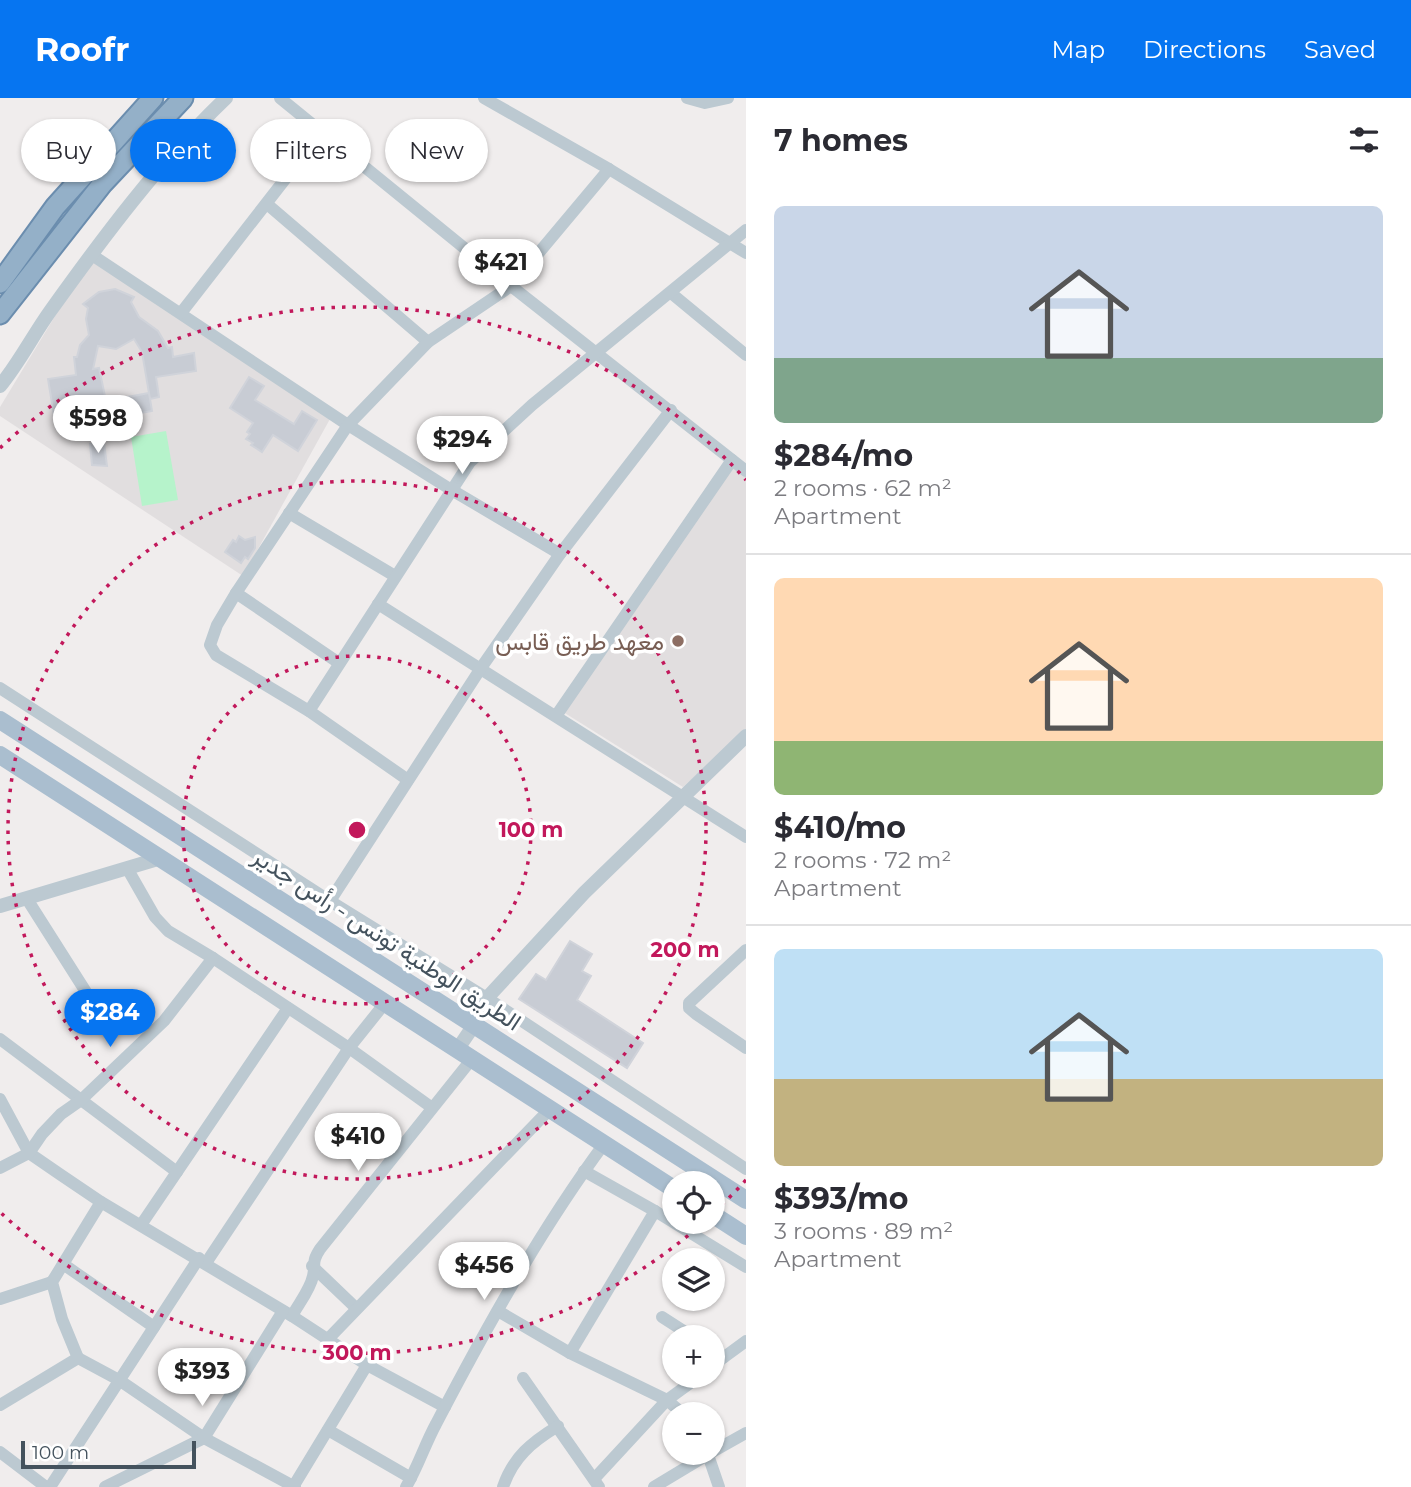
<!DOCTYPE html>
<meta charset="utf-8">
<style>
:root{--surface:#fff;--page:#f2f2f3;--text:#2b2b33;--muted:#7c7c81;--line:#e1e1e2;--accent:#0675f1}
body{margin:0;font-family:Montserrat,Vazirmatn,sans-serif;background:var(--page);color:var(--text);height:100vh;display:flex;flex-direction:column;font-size:26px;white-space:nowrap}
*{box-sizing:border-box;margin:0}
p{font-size:23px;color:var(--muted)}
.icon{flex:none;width:38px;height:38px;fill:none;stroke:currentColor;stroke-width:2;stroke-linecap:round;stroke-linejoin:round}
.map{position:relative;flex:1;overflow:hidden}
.side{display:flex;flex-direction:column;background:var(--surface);width:665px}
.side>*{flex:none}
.banner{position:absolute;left:21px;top:21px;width:620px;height:63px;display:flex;gap:14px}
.controls{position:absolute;left:662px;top:1073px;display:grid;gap:14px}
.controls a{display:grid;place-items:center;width:63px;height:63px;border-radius:50%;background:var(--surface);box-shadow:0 2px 5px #0004;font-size:35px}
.scale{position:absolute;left:21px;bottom:18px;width:175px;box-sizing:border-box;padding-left:7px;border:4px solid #44525d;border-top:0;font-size:19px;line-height:24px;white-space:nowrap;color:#44525d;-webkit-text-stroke:5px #fff;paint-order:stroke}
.price{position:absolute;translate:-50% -60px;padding:0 16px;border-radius:24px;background:#fff;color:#222;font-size:23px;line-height:46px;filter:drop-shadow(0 2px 4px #0008)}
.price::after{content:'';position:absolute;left:50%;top:42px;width:21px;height:16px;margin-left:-10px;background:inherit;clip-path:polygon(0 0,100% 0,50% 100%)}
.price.current{background:var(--accent);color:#fff}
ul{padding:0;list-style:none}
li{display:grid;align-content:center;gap:14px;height:371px;padding:0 28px}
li+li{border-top:2px solid var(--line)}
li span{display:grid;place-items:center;height:217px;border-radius:10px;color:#555}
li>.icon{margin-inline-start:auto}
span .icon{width:126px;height:126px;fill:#fffc;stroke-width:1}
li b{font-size:30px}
h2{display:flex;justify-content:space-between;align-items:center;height:84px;padding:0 28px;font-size:30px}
.tag{padding:0 24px;border-radius:32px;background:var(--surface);box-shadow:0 2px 5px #0004;font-size:24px;line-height:63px}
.tag.current{background:var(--accent);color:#fff}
header{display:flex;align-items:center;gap:42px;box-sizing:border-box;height:98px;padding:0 35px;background:var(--accent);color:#fff}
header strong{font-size:33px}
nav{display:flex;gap:38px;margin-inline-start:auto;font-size:24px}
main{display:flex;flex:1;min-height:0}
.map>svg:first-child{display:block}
.education{fill:#e1dedf}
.green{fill:#b6f3cb}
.building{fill:#c8ccd4;stroke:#d0d3da;stroke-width:2}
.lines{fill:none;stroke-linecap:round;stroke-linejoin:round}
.trunk-casing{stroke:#6b8dae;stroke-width:23}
.minor{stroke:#bcc9d1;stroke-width:12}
.tertiary{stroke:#bcc9d1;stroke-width:14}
.primary{stroke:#aabecf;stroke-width:18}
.trunk{stroke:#94b0c8;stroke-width:19}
.ring{fill:none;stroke:#c2185b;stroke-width:3.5;stroke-dasharray:3.5 7}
.education-dot{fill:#8d6e63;stroke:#fff;stroke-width:2.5}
.labels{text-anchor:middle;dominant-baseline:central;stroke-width:7;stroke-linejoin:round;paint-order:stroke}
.education-label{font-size:24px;fill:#785e54;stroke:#fff;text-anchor:end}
.street-label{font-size:24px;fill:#44525d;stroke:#fff}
.centre{fill:#c2185b;stroke:#fff;stroke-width:3.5}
.ring-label{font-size:21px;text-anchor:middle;font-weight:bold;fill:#c2185b;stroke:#fff;stroke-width:7;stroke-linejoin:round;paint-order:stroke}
</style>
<header>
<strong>Roofr</strong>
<nav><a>Map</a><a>Directions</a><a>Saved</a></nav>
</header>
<main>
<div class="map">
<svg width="746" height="1389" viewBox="0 0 746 1389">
<rect width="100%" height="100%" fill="#f0eded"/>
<g class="education">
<path d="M 92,157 L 330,321 L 243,478 L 0,318 L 0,309 Z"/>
<path d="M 732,362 L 746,373 L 746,631 L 683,689 L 560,612 Z"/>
</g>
<path class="green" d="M 166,333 L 178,402 L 142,408 L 131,339 Z"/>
<g class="building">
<path d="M 115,191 L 134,199 L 131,204 L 139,219 L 158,233 L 168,250 L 172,249 L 173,259 L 194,255 L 196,273 L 156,279 L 159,299 L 150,301 L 142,254 L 134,241 L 116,251 L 98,248 L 93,271 L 99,270 L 106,303 L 149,295 L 152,313 L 56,330 L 48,281 L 76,277 L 74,259 L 77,259 L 80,247 L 89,237 L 86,221 L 88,210 L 83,206 L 99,194 Z"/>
<path d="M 249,279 L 264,288 L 255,302 L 294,326 L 302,313 L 317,322 L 298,353 L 273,337 L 262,354 L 251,347 L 253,345 L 246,341 L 250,336 L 247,334 L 253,325 L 230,310 Z"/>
<path d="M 104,345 L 107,368 L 92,367 L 90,346 Z"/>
<path d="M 239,438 L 245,442 L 255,439 L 255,450 L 248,461 L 245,459 L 241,465 L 225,454 L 233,442 L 236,444 Z"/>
<path d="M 570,843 L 592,856 L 582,873 L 591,878 L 577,902 L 643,945 L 627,970 L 519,901 L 536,876 L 546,882 Z"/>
</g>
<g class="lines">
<g class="trunk-casing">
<g id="trunk">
<path d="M 0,185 L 55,109 L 153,0"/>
<path d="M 0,216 L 103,85 L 183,0"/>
</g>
</g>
<g class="minor">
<path d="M 280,0 L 511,188 L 746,373"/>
<path d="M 484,0 L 609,71 L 746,155"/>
<path d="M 687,0 L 705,5 L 728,0"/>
<path d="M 267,106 L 428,244"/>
<path d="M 92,157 L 348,327 L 450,391 L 560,456"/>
<path d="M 671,195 L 746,257"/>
<path d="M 181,215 L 321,35"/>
<path d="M 289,415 L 395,478"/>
<path d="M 236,495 L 339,565"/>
<path d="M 378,506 L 746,739"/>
<path d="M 0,590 L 330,803 L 487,900 L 746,1071"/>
<path d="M 309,613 L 470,364 L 532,307 L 746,132"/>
<path d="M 556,618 L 732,362"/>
<path d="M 408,682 L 309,613 L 216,557 L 210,547 L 217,527 L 236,495 L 348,327 L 428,244 L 511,188 L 609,71"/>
<path d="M 127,770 L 155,819 L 168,833 L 213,860 L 349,950 L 431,1009"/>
<path d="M 27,801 L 86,894"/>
<path d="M 330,803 L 481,570 L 560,456 L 671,312"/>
<path d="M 746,852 L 689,905 L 689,910 L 696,916 L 746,950"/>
<path d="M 0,941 L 177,1074"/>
<path d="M 0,1001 L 29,1055 L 61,1077 L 101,1104 L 292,1218 L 367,1267 L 445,1309"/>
<path d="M 0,1070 L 29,1055 L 42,1036 L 61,1016 L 81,1002 L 164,923 L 213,860"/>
<path d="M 584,1073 L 655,1113 L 746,1169"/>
<path d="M 141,1127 L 288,910"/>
<path d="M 206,1165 L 349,950 L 385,905"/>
<path d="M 63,1166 L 154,1229"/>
<path d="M 312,1168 L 356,1210"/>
<path d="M 0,1201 L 52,1184"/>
<path d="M 498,1213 L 570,1255 L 667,1302 L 683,1316"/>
<path d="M 292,1218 C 299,1205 310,1192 313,1178 C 316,1165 311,1165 320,1151 L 471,962"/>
<path d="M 662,1219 L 693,1239"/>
<path d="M 328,1241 L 550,1011"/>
<path d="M 712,1251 L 724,1259"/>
<path d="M 570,1255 L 655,1113"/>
<path d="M 78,1260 L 119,1282 L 204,1340 L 295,1389"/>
<path d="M 712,1268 L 746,1243"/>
<path d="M 523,1280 L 599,1389"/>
<path d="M 0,1307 L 78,1260 L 62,1221 L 52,1184 L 101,1104"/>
<path d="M 328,1332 L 411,1380"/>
<path d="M 0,1354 L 46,1389"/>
<path d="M 707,1354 L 719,1389"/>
<path d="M 712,1354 L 746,1335"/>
<path d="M 594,1381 L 667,1302 L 700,1278"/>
<path d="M 50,1389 L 199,1160"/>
<path d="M 105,1389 L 204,1340 L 283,1213"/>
<path d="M 293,1389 L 367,1267"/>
<path d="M 406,1389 C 418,1369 425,1346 436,1326 C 485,1232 541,1131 604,1046"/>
<path d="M 503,1389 C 513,1359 532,1344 558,1328"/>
<path d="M 654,1389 L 712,1354"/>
</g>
<g class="tertiary">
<path d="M 0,288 C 19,265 33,237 51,212 C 104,138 160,63 226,0"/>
<path d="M 0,808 L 161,760"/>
<path d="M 457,952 L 474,927 L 487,900 L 584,795 L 746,638"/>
</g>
<g class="primary">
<path d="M 0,622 L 746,1102"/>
<path d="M 0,657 L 674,1091"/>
<path d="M 712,1116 L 746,1138"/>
</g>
<use href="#trunk" class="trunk"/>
</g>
<g class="ring">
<circle cx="357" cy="732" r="174"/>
<circle cx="357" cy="732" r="349"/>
<path d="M746 1082A523 523 0 0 1 714 1114M704 1124A523 523 0 0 1 0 1114M0 350A523 523 0 0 1 746 382"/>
</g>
<circle class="education-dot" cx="678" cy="543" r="7"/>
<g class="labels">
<g class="education-label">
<text x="664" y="543">معهد طريق قابس</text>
</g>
<g class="street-label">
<text transform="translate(387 841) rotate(33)">الطريق الوطنية تونس - رأس جدير</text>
</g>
</g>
<circle cx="357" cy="732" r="10" class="centre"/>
<g class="ring-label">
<text x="531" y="739">100 m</text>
<text x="685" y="859">200 m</text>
<text x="357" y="1262">300 m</text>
</g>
</svg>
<div class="controls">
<a><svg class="icon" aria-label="locate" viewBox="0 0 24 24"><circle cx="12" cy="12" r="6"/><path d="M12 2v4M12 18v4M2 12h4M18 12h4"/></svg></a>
<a><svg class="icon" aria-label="layers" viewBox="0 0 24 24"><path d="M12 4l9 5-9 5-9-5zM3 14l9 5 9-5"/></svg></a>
<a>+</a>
<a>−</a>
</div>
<div class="scale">100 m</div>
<b class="price" style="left:501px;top:201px">$421</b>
<b class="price" style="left:98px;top:357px">$598</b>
<b class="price" style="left:462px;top:378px">$294</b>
<b class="price current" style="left:110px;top:951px">$284</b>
<b class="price" style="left:358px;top:1075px">$410</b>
<b class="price" style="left:484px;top:1204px">$456</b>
<b class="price" style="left:202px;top:1310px">$393</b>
<div class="banner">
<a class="tag">Buy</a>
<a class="tag current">Rent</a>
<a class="tag">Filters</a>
<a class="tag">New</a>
</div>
</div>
<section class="side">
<h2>7 homes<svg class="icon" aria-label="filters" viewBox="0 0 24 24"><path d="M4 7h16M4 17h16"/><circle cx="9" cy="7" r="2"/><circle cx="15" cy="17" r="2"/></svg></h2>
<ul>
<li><span style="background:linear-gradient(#c9d6e8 70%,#7fa58c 0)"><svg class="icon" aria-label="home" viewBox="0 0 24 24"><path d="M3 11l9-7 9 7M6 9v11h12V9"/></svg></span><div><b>$284/mo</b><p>2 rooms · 62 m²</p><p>Apartment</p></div></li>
<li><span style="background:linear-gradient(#ffd9b3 75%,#8fb573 0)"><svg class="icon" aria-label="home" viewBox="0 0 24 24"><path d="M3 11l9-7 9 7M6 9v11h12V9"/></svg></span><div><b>$410/mo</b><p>2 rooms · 72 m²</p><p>Apartment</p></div></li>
<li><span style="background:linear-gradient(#bfe0f5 60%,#c2b280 0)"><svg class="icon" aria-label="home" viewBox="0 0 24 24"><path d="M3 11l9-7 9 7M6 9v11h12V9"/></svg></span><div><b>$393/mo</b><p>3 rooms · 89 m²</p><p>Apartment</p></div></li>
</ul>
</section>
</main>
